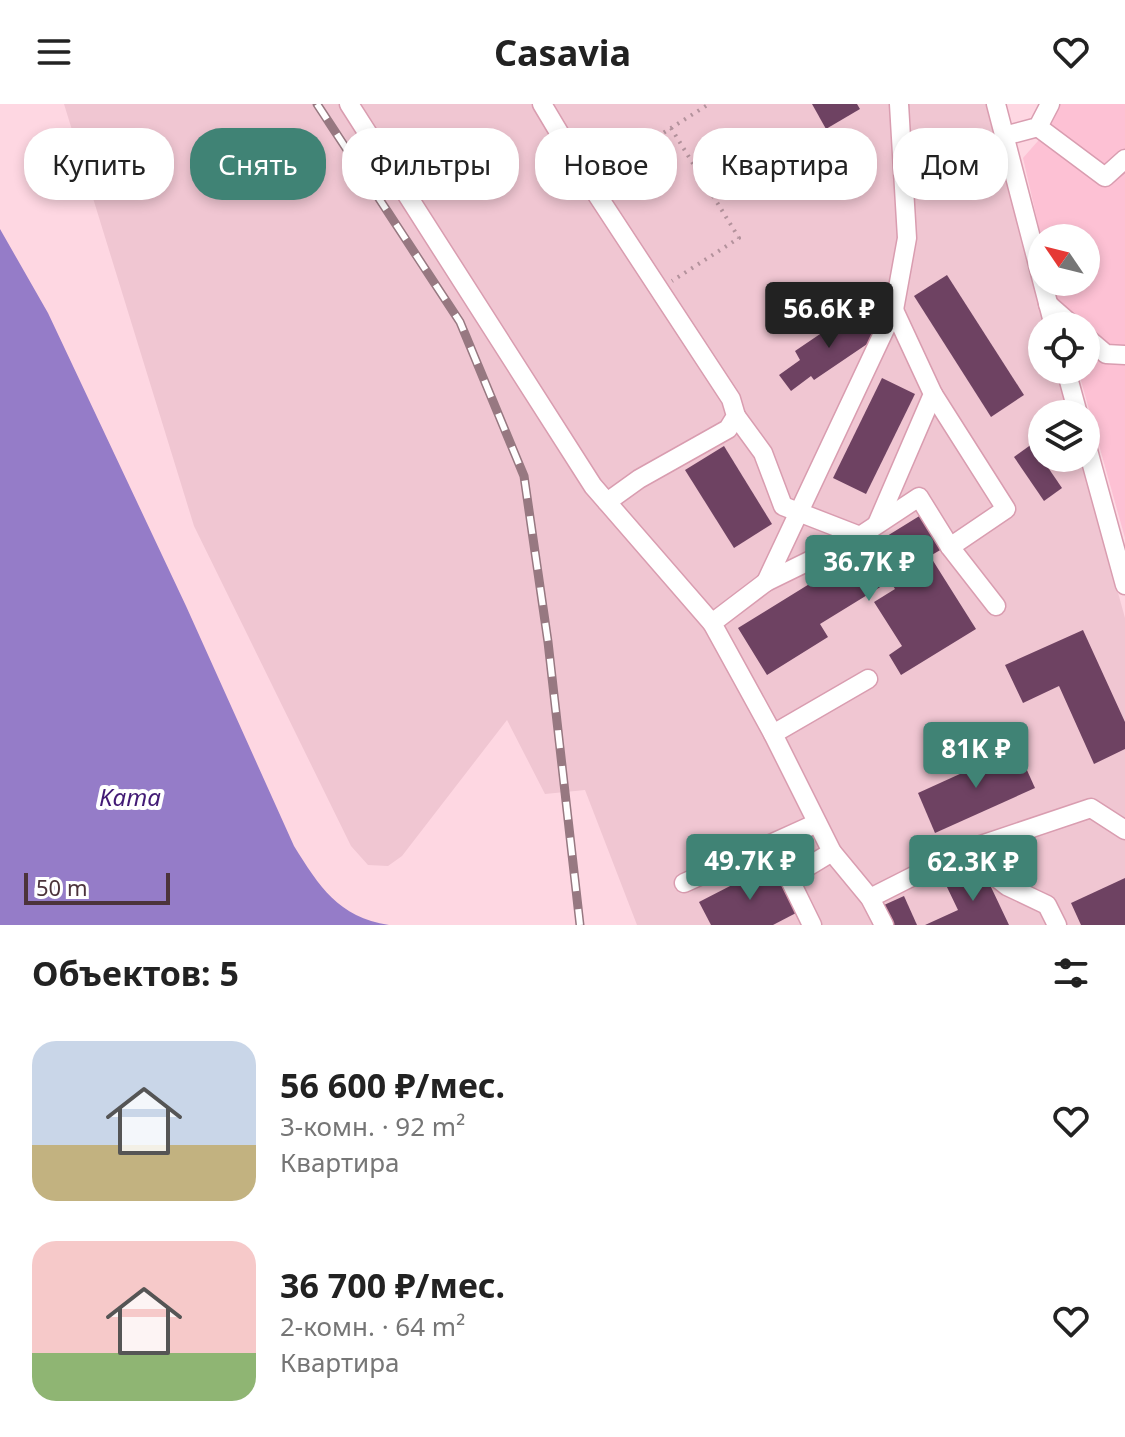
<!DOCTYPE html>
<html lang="ru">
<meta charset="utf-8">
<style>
:root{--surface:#fff;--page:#f2f2f2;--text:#222;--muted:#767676;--accent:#408375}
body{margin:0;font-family:"Noto Sans",sans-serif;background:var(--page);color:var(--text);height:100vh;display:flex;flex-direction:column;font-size:30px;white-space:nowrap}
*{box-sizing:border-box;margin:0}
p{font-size:26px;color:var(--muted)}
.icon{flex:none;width:44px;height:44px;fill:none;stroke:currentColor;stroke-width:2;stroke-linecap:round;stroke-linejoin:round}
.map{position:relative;height:821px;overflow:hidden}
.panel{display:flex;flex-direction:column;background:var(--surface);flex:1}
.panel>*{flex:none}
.guide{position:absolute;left:24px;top:24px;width:1078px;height:72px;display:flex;gap:16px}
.needle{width:52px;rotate:305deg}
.fabs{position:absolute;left:1028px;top:120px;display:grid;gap:16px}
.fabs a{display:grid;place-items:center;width:72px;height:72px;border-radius:50%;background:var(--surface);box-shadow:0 4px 12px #0003;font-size:40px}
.scale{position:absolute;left:24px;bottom:20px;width:146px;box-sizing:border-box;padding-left:8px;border:4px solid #4c333b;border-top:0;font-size:22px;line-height:28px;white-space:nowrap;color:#4c333b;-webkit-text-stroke:6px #fff;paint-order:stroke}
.price{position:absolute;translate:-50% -68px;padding:0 18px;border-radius:8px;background:var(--accent);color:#fff;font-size:26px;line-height:52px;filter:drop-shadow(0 2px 4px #0008)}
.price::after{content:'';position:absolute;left:50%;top:48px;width:24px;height:18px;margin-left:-12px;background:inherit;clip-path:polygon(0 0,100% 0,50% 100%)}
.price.active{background:#222;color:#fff}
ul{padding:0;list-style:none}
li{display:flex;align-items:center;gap:24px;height:200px;padding:0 32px}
li span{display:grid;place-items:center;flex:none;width:224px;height:160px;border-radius:24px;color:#555}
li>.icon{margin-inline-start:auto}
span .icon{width:96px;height:96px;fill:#fffc;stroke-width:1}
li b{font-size:34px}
h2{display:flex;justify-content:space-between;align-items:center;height:96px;padding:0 32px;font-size:34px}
.pill{padding:0 28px;border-radius:32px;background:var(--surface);box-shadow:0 4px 12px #0003;font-size:28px;line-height:72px}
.pill.active{background:var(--accent);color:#fff}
header{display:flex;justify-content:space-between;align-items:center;height:104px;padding:0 32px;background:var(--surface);font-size:36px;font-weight:700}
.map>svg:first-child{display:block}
.built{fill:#f0c6d2}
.green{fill:#fdc1d4}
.water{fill:#957cc8}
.building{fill:#6e4262}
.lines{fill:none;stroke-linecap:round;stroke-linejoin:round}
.minor-casing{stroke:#d99db0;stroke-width:21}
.path{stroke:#b3929c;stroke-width:4;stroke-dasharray:2 6;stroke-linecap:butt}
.minor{stroke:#fff;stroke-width:18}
.rail-casing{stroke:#977881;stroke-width:9}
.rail{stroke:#fff;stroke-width:6;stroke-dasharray:18;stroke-linecap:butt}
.labels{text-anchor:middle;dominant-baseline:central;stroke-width:8;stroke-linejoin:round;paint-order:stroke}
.water-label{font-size:24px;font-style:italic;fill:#421a75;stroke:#fff}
</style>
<header><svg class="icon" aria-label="menu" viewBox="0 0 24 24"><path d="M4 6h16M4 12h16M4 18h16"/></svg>Casavia<svg class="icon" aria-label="heart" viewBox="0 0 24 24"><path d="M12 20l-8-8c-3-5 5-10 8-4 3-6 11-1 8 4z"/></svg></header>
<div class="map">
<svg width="1125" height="821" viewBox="0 0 1125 821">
<rect width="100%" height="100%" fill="#fed7e2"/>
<path class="built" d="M 64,0 L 986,0 L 1046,222 L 1042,222 L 1042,266 L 1058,266 L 1069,310 L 1042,310 L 1042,354 L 1081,354 L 1125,514 L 1125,821 L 637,821 L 585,686 L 545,690 L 507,616 L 402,752 L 388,762 L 368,761 L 351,742 L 194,422 Z"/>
<path class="green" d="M 1060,0 L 1125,0 L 1125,434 L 1078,266 L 1086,266 L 1086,222 L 1065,222 L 1052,178 L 1086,178 L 1086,134 L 1042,134 L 1042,137 L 1023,54 L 1045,29 Z"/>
<path class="water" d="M 0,125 L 48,209 L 186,502 L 294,742 C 319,782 338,813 389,821 L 0,821 Z"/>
<g class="building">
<path d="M 812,0 L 857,0 L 860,5 L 826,25 Z"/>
<path d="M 947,171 L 1024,291 L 991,313 L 914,192 Z"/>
<path d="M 857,205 L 876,234 L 814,276 L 811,272 L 791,287 L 779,271 L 800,256 L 795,247 Z"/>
<path d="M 882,274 L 915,290 L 866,390 L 833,374 Z"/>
<path d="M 1032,340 L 1062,384 L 1044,397 L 1014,353 Z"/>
<path d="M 724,342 L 772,420 L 734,444 L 685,366 Z"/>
<path d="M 921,411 L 942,445 L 930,452 L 976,525 L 901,571 L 889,551 L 902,542 L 874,498 L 895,485 L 890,477 L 820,520 L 828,533 L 767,571 L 738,524 Z"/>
<path d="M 1083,526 L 1125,618 L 1125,645 L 1094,660 L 1059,582 L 1023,599 L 1005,561 Z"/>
<path d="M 1017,644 L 1035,684 L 935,729 L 918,689 Z"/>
<path d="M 771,761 L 796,809 L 773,821 L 711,821 L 699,798 Z"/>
<path d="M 982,764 L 1009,821 L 925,821 L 958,806 L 946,781 Z"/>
<path d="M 1125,774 L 1125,821 L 1081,821 L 1071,799 Z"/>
<path d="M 904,792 L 917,821 L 894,821 L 884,801 Z"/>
</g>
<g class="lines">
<g class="minor-casing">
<g id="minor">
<path d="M 349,0 L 593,382 L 712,519"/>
<path d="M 542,0 L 588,77 L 731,295 L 736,312 L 728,325 L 639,375 L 607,398"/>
<path d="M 899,0 L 907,134 L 894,206 L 766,478 L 860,432 L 919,393 L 950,443 L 996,502"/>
<path d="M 996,0 L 1054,222"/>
<path d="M 1038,23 L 1105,73 L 1125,55"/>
<path d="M 1004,32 L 1038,23 L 1050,0"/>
<path d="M 1048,200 L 1073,222"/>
<path d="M 1086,233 L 1106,250 L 1125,251"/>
<path d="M 1066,266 L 1078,310"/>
<path d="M 933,290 L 1006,405 L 950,443"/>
<path d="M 736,312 L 763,349 L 783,402 L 860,432"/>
<path d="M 1086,339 L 1125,481"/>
<path d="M 877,420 L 933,290 L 894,206"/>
<path d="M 766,478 L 712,519 L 773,630 L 832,748 L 870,794 L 884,821"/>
<path d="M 773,630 L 868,575"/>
<path d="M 963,747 L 1091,704 L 1125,726"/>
<path d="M 684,779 L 817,719"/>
<path d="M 870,794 L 963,747 L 1007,782 L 1047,801 L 1057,821"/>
<path d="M 812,821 L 789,774 L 832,748"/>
</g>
</g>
<g class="path">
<path d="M 671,24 L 739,134 L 672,177"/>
<path d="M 603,67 L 709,0"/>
</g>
<use href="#minor" class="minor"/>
<g class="rail-casing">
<path id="rail" d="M 317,0 L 460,218 L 524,372 L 548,538 L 580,821"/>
</g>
<use href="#rail" class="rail"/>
</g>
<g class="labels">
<g class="water-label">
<text x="130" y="692">Kama</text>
</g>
</g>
</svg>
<div class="fabs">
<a><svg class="needle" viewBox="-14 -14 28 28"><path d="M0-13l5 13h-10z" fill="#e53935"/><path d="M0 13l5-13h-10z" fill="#767676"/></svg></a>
<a><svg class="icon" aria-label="locate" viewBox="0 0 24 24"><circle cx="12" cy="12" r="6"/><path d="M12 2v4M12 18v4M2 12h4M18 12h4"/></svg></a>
<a><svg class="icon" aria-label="layers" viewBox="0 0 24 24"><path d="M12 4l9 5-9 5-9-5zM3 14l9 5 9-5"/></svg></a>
</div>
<div class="scale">50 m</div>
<b class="price active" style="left:829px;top:246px">56.6K ₽</b>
<b class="price" style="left:869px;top:499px">36.7K ₽</b>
<b class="price" style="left:976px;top:686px">81K ₽</b>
<b class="price" style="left:750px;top:798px">49.7K ₽</b>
<b class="price" style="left:973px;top:799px">62.3K ₽</b>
<div class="guide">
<a class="pill">Купить</a>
<a class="pill active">Снять</a>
<a class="pill">Фильтры</a>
<a class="pill">Новое</a>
<a class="pill">Квартира</a>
<a class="pill">Дом</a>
</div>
</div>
<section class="panel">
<h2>Объектов: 5<svg class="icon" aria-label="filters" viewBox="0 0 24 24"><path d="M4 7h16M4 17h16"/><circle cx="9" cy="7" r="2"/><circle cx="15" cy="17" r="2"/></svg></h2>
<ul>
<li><span style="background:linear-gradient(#c9d6e8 65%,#c2b280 0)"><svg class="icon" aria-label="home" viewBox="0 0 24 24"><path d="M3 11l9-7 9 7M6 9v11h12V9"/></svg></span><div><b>56 600 ₽/мес.</b><p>3-комн. · 92 m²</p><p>Квартира</p></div><svg class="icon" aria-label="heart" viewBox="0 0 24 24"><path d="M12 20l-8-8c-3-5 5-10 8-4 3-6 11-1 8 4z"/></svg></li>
<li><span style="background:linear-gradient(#f6c9c9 70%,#8fb573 0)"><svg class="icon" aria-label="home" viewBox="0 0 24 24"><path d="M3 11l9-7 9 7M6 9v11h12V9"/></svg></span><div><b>36 700 ₽/мес.</b><p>2-комн. · 64 m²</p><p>Квартира</p></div><svg class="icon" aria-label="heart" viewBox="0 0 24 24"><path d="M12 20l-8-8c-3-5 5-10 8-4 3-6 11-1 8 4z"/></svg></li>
</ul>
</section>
